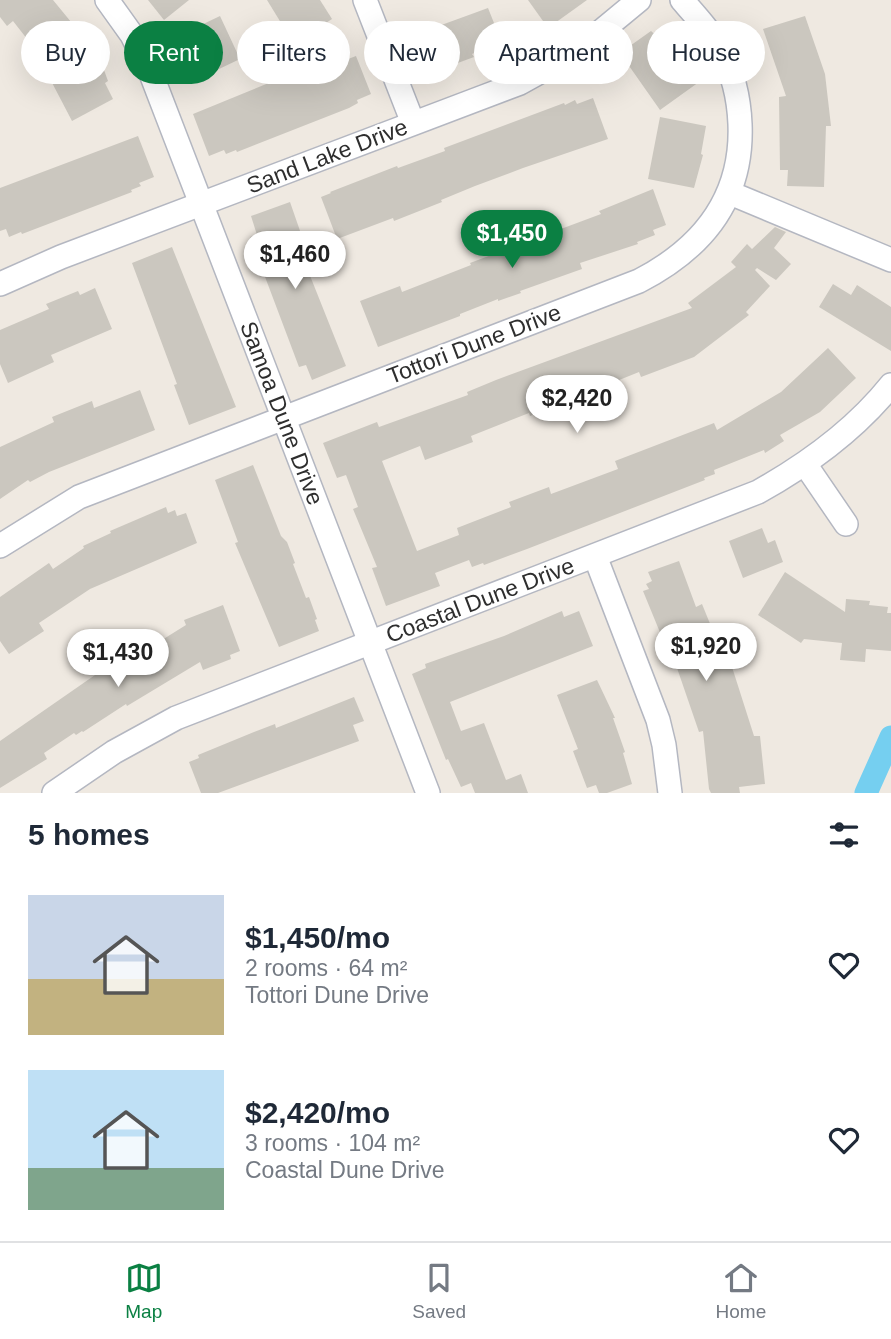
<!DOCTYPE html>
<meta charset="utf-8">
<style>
:root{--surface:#fff;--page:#f2f2f3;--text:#1f2937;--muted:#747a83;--line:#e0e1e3;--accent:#0b8043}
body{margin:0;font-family:Helvetica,sans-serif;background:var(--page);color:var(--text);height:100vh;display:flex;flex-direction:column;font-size:26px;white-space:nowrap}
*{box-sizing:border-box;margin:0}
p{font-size:23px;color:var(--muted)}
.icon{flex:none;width:38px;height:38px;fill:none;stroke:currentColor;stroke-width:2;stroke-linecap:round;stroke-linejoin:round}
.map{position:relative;height:793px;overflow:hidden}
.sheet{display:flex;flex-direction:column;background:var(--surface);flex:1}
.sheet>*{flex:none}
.banner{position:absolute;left:21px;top:21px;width:850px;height:63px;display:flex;gap:14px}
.price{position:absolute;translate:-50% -60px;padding:0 16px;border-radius:24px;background:#fff;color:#222;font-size:23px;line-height:46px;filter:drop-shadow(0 2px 4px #0008)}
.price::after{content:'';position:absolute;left:50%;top:42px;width:21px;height:16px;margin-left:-10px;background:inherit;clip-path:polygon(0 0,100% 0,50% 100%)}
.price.active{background:var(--accent);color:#fff}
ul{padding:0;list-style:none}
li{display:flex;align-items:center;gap:21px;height:175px;padding:0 28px}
li span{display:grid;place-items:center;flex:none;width:196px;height:140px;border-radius:0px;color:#555}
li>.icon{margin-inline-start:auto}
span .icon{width:84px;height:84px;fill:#fffc;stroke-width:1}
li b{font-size:30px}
h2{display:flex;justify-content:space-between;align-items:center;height:84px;padding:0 28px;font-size:30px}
.tag{padding:0 24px;border-radius:32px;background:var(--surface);box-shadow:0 7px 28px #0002;font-size:24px;line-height:63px}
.tag.active{background:var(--accent);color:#fff}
.menu{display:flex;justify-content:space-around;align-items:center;height:98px;border-top:2px solid var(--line);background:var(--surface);font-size:19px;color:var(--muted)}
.menu a{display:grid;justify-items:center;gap:4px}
.menu .active{color:var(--accent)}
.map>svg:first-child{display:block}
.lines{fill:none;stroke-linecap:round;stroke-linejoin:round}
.canal{stroke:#75cff0;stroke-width:23}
.building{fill:#cbc7bf}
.street-casing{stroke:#b4b7c1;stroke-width:26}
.street{stroke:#fff;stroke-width:23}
.labels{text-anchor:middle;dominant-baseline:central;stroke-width:5;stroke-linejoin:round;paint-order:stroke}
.street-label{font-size:23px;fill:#2e2e2e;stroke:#fff}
</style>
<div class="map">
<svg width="891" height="793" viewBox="0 0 891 793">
<rect width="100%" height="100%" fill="#efe9e1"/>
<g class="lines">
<path class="canal" d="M 866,793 L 891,737"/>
</g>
<g class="building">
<path d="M 0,0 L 53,0 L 94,50 L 104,70 L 108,81 L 105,83 L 113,99 L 72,121 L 48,75 L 53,72 L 13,21 L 7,26 L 0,17 Z"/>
<path d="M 148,0 L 189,0 L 164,20 Z"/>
<path d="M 267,0 L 320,0 L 332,19 L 294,44 Z"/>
<path d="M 528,0 L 587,0 L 548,28 Z"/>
<path d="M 488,8 L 498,33 L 477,40 L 481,50 L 472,54 L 474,57 L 428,74 L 414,35 Z"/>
<path d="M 220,16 L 240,59 L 196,80 L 186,60 L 180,63 L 170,40 Z"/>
<path d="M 805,16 L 825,74 L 831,126 L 826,126 L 824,187 L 787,186 L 788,170 L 780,170 L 779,97 L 786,96 L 763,29 Z"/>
<path d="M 651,31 L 661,40 L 664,38 L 675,55 L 680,52 L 699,82 L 660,110 L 620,53 Z"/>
<path d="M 347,56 L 348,59 L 356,56 L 371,94 L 357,100 L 358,103 L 349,108 L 237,152 L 236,150 L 226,154 L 224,150 L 209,156 L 193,114 L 298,71 L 300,75 Z"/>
<path d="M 593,98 L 608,139 L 523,168 L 475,186 L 441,200 L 442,202 L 394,221 L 393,218 L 337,239 L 321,197 L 331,193 L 330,192 L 397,166 L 398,168 L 445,151 L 444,148 L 564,103 L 565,105 L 575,100 L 577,104 Z"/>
<path d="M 660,117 L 706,126 L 701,154 L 703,155 L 694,188 L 648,179 Z"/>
<path d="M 138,136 L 154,177 L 139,183 L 141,186 L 131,190 L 132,192 L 22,234 L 21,232 L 9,237 L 6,229 L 0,231 L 0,188 Z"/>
<path d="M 653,189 L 666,225 L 653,230 L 655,235 L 637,242 L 638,244 L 580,263 L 582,269 L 520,291 L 521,293 L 498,301 L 498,299 L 460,314 L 460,316 L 378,347 L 360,301 L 400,286 L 402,292 L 471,265 L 470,263 L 601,214 L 599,211 Z"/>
<path d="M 290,202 L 307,251 L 301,253 L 346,366 L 312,380 L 306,365 L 299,367 L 250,237 L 257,235 L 251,216 Z"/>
<path d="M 775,227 L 786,232 L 774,248 L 791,264 L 776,280 L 757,268 L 755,270 L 770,286 L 746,312 L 749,315 L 694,357 L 641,377 L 639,372 L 530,416 L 529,413 L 471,436 L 473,442 L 425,460 L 420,446 L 382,461 L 417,551 L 459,535 L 457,528 L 511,507 L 509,502 L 549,487 L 551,494 L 618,469 L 615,461 L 714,423 L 717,430 L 781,392 L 828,348 L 856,378 L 820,412 L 780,435 L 784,441 L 765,453 L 764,450 L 714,470 L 715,474 L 704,478 L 705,480 L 527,549 L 484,565 L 483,563 L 472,567 L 469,560 L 435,573 L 440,586 L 386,606 L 372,568 L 377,567 L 353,509 L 358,507 L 346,475 L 337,478 L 323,443 L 377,422 L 379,427 L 468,395 L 467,392 L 496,380 L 692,308 L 688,303 L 736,267 L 731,262 L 747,244 L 752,249 Z"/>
<path d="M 172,247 L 236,407 L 189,425 L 174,385 L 177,384 L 132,263 Z"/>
<path d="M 833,284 L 851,295 L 857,285 L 891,307 L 891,351 L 819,307 Z"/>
<path d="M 95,288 L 112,329 L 51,355 L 54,362 L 8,383 L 0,364 L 0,330 L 49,309 L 46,304 L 78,291 L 80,295 Z"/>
<path d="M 140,390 L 155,430 L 49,472 L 30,482 L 28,480 L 0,499 L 0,447 L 54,422 L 52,417 L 92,401 L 94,408 Z"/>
<path d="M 253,465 L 281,536 L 287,542 L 295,563 L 293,564 L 306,598 L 309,597 L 317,619 L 315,620 L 319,631 L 279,647 L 235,543 L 238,542 L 215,480 Z"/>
<path d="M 166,507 L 168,513 L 175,510 L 177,516 L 186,513 L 197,543 L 90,589 L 39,623 L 44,631 L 9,654 L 0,641 L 0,597 L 49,563 L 53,569 L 84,548 L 83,546 L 111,533 L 110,531 Z"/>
<path d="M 762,528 L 768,543 L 775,540 L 783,562 L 743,578 L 729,541 Z"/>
<path d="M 679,561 L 696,607 L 702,604 L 728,668 L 732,667 L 754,736 L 760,736 L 765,784 L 739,787 L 740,793 L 711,793 L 709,789 L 703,731 L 699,732 L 677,668 L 675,669 L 643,591 L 649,589 L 646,584 L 652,581 L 648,572 Z"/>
<path d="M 785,572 L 845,612 L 846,599 L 870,601 L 869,605 L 888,607 L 887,613 L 891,613 L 891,651 L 866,649 L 865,662 L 840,660 L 842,643 L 804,639 L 801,643 L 758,615 Z"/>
<path d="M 223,605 L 240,651 L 230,655 L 231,659 L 203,670 L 200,662 L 127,706 L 126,704 L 83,732 L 82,731 L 76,735 L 74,733 L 44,753 L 47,759 L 0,788 L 0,741 L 121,657 L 125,663 L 186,625 L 184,620 Z"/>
<path d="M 562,611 L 564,617 L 579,611 L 593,646 L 450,702 L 461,731 L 484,723 L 506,780 L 521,774 L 528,793 L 475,793 L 471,783 L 461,787 L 448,759 L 446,760 L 412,674 L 426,668 L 425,664 L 504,636 Z"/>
<path d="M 597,680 L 615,718 L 613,718 L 625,752 L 623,753 L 632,784 L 607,793 L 599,793 L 596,785 L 587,788 L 573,751 L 578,749 L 557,695 Z"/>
<path d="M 354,697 L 364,721 L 353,725 L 359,741 L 218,793 L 201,793 L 189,762 L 199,758 L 198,755 L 254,732 L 275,724 L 276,728 Z"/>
</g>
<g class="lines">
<g class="street-casing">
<g id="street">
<path d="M 107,0 L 132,35 L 150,71 L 428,793"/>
<path d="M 365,0 L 413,123"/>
<path d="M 730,193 L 891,260"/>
<path d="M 0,284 L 61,257 L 520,83 L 576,52 L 639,0"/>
<path d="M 805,464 L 846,524"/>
<path d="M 0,546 L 79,497 L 639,281 C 703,248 743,198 740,124 C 739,99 733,73 721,51 C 711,32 696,16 682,0"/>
<path d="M 595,556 L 658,720 L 664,745 L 670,793"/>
<path d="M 54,793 L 114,752 L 176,718 L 758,492 C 808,464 855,430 891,385"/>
</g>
</g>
<use href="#street" class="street"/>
</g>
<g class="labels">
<g class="street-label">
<text transform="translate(327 156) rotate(-21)">Sand Lake Drive</text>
<text transform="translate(474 344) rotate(-21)">Tottori Dune Drive</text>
<text transform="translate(282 413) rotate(69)">Samoa Dune Drive</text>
<text transform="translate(480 600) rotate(-21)">Coastal Dune Drive</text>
</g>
</g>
</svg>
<b class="price active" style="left:512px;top:270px">$1,450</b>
<b class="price" style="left:295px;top:291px">$1,460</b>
<b class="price" style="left:577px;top:435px">$2,420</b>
<b class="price" style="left:706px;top:683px">$1,920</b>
<b class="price" style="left:118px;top:689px">$1,430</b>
<div class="banner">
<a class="tag">Buy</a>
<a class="tag active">Rent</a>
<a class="tag">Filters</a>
<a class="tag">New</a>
<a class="tag">Apartment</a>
<a class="tag">House</a>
</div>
</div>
<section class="sheet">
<h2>5 homes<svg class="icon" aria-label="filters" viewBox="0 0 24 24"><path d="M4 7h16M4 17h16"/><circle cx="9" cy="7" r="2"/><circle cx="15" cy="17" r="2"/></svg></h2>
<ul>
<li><span style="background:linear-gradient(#c9d6e8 60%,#c2b280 0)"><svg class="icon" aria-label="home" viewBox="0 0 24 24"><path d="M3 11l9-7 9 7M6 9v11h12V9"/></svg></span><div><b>$1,450/mo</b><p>2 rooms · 64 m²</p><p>Tottori Dune Drive</p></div><svg class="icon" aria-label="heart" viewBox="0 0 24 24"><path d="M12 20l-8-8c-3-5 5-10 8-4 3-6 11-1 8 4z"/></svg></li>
<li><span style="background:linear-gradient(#bfe0f5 70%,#7fa58c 0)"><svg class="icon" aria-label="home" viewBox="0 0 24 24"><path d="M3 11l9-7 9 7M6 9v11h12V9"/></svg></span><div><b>$2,420/mo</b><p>3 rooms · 104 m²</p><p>Coastal Dune Drive</p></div><svg class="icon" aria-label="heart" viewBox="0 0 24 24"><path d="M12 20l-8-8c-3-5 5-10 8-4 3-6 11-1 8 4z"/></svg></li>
</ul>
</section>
<nav class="menu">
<a class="active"><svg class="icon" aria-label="map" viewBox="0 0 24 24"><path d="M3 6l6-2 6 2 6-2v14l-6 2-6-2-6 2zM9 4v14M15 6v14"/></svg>Map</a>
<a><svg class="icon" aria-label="saved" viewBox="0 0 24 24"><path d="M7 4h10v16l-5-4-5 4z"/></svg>Saved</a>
<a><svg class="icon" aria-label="home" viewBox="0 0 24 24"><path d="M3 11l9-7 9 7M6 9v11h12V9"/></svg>Home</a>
</nav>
